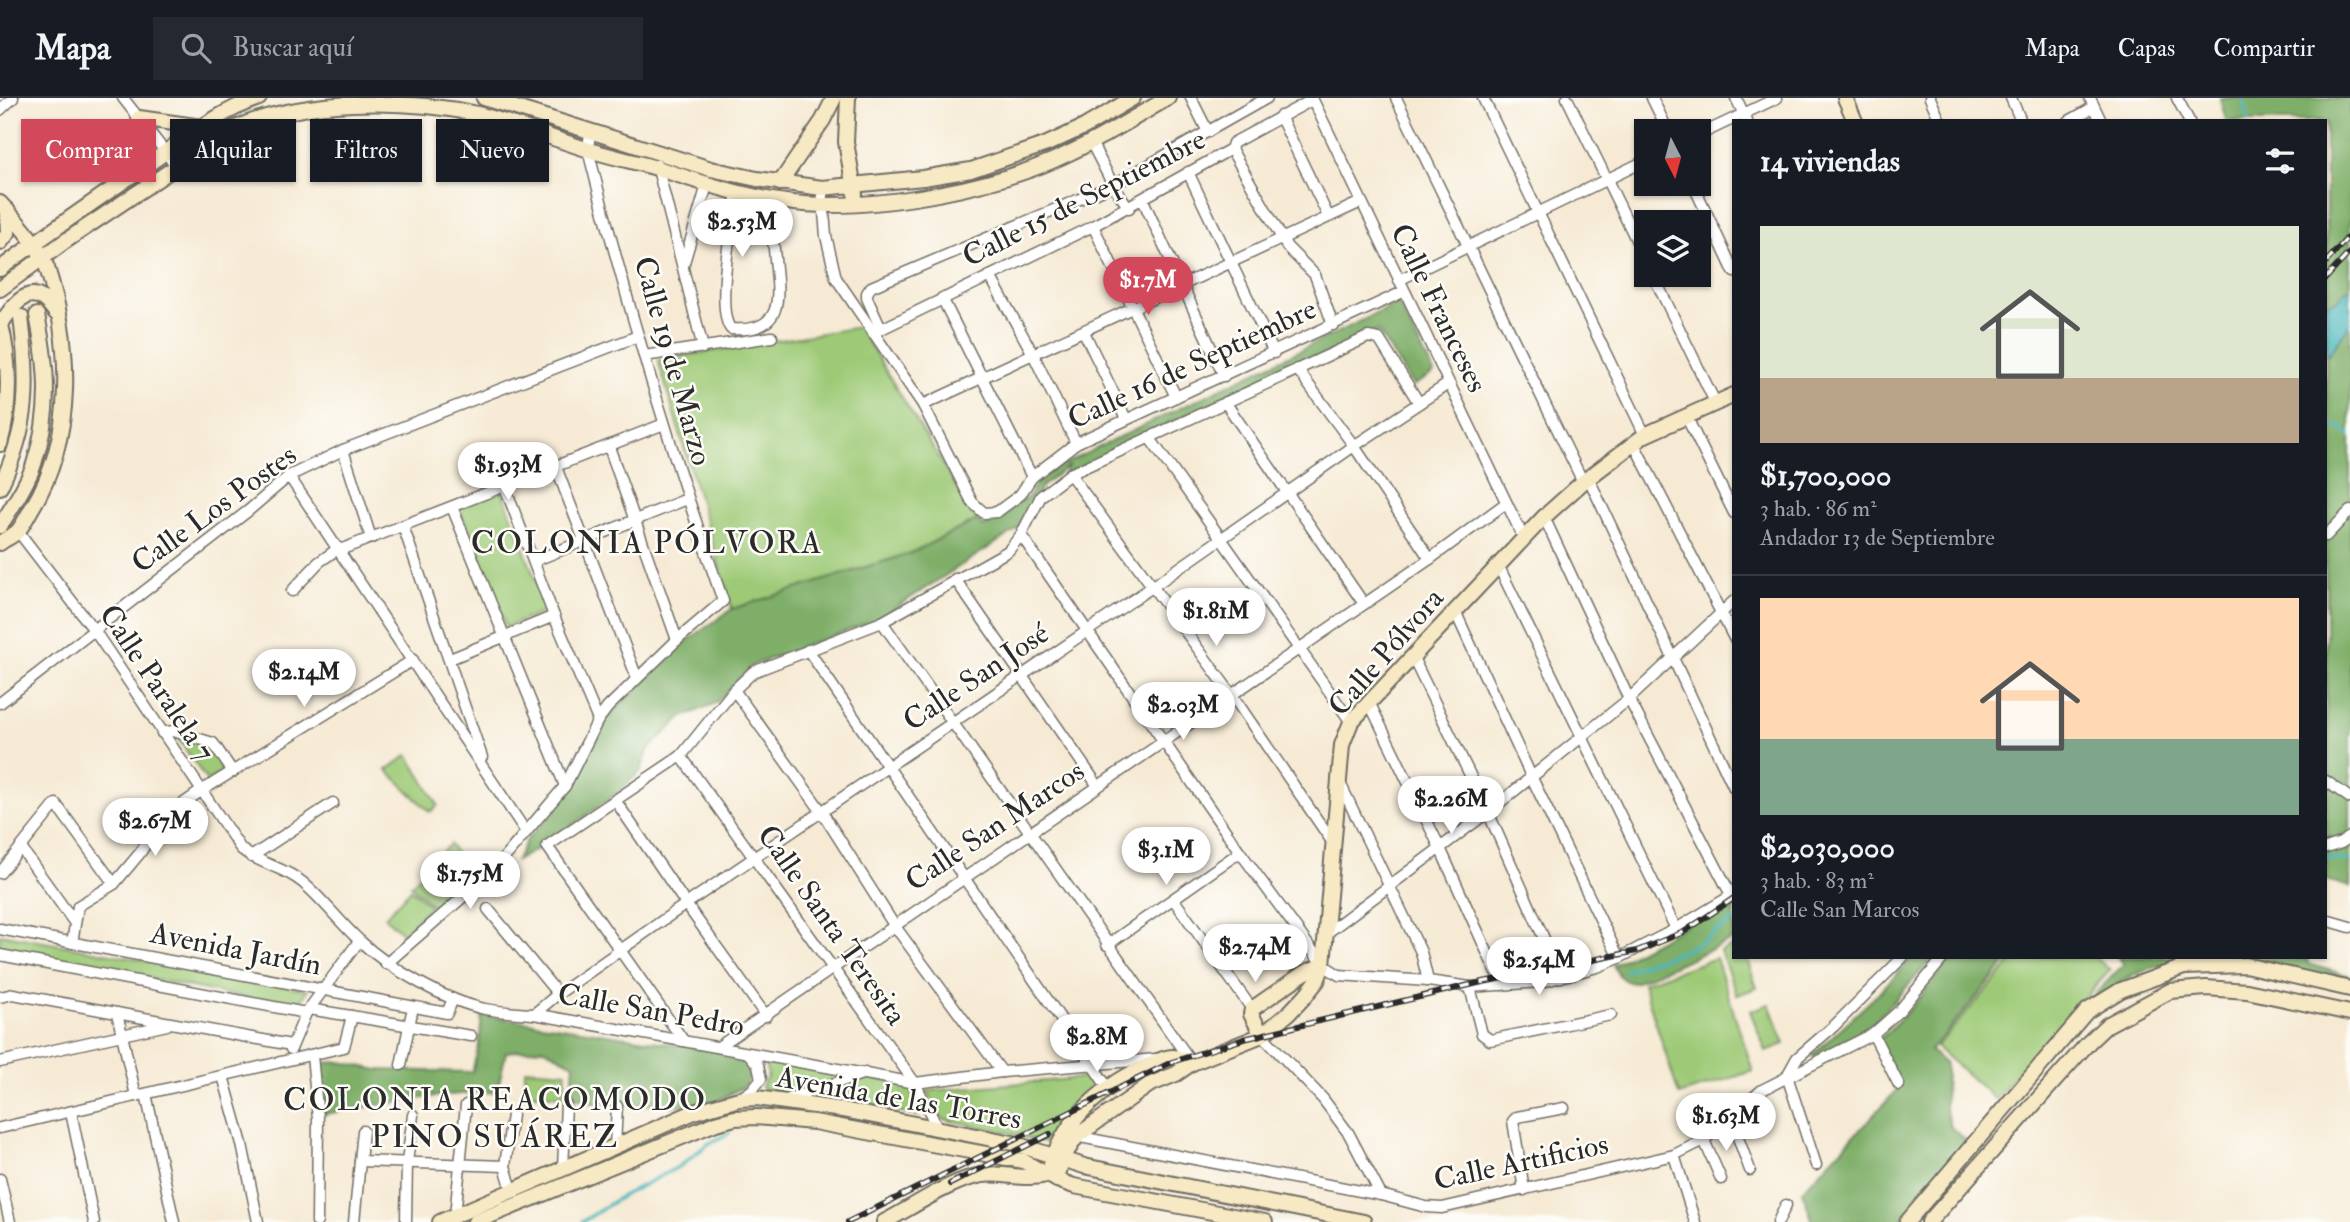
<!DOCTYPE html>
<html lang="es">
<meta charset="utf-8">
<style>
:root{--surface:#171b24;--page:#242831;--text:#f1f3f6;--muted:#9ea1a6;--line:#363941;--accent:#d1495b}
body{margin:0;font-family:"IM FELL Double Pica",serif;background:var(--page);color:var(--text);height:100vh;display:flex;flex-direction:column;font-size:26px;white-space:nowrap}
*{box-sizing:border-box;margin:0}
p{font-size:23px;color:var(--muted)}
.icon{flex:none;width:38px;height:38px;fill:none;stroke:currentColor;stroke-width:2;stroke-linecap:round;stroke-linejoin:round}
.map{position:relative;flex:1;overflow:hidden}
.panel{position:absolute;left:1732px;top:21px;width:595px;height:840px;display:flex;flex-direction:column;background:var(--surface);border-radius:0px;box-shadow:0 2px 5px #0004}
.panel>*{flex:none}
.hud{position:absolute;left:21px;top:21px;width:665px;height:63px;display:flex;gap:14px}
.needle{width:46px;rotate:174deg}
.tools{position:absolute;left:1634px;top:21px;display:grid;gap:14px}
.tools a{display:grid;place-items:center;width:77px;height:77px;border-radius:0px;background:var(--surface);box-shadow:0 2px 5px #0004;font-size:35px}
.price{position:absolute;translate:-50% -60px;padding:0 16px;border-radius:24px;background:#fff;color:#222;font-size:23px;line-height:46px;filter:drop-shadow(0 2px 4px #0008)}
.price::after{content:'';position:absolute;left:50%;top:42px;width:21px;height:16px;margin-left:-10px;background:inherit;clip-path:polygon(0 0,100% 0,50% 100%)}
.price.selected{background:var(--accent);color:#fff}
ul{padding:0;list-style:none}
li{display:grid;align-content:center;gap:14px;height:371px;padding:0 28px}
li+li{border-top:2px solid var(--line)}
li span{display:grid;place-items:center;height:217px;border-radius:0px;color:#555}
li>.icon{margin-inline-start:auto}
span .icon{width:126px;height:126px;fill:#fffc;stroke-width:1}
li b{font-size:30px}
h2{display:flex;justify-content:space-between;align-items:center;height:84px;padding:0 28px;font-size:30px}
.pill{padding:0 24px;border-radius:0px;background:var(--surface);box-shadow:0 2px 5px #0004;font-size:24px;line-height:63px}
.pill.selected{background:var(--accent);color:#fff}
header{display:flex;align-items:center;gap:42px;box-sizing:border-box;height:98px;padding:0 35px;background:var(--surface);border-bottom:2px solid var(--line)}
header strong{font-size:33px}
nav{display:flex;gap:38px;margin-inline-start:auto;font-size:24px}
.search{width:490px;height:63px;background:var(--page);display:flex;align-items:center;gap:18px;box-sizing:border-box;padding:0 24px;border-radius:0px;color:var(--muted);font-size:26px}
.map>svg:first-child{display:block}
.green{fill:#9eca77;stroke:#647a51;stroke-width:2}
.forest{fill:#7eae68;stroke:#546c4a;stroke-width:2}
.water{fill:#48b7be;stroke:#3a7174;stroke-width:2}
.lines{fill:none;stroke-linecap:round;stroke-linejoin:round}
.stream{stroke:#48b7be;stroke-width:3.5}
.secondary-tunnel{stroke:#cdc4b2;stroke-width:14;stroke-dasharray:14 7;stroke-linecap:butt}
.street-casing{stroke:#726e66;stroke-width:13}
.secondary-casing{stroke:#726e66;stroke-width:18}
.street{stroke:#fff;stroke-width:10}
.secondary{stroke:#f7e9c3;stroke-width:14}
.rail-casing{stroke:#2b2b2b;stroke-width:6}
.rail{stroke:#fdfcf7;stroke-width:3.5;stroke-dasharray:10;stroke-linecap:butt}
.labels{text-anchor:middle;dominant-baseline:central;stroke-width:5;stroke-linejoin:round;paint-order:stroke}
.street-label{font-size:30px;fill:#2b2b2b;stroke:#fdfcf7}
.neighbourhood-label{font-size:32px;letter-spacing:2px;fill:#2b2b2b;stroke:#fdfcf7}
</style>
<header>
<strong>Mapa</strong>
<div class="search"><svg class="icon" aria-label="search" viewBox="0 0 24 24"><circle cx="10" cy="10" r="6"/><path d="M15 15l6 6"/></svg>Buscar aquí</div>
<nav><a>Mapa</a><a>Capas</a><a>Compartir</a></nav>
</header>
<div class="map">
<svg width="2350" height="1124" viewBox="0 0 2350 1124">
<rect width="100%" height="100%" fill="#fdfcf7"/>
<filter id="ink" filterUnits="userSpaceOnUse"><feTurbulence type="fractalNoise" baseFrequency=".0143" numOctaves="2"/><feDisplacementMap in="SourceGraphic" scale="14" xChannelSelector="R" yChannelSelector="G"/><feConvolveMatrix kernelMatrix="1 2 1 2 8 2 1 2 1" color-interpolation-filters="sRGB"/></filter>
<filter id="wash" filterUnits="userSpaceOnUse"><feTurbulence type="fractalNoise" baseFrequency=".00686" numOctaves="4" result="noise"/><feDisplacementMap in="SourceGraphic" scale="28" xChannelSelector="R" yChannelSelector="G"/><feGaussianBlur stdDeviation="1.57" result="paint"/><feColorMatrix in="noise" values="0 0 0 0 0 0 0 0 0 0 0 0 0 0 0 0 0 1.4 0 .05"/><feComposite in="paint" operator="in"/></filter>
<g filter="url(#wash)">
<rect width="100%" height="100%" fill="#f6ead4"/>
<g class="green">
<path d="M 859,229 L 977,422 L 911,455 L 732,511 L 658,262 Z"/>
<path d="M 502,392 L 547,513 L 506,529 L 459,409 Z"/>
<path d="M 175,636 L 212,647 L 227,670 L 207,683 Z"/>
<path d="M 408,657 L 438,707 L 430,714 L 387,672 Z"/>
<path d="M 450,746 L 471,781 L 436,811 L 411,787 Z"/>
<path d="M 411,791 L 430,808 L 403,836 L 385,819 Z"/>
<path d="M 0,836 L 308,892 L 297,910 L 0,851 Z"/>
<path d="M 1734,848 L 1734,859 L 1746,859 L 1757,890 L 1737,897 L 1720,853 Z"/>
<path d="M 2016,859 L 2095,859 L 2110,872 L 1995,1001 L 1936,949 Z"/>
<path d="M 1716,860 L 1753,973 L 1679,997 L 1643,885 Z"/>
<path d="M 1769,906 L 1785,946 L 1766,953 L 1750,913 Z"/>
<path d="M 764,964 L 909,986 L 920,1016 L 918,1018 L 764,991 L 761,989 L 768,977 Z"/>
<path d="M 525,971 L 566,974 L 564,998 L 523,995 Z"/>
<path d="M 1094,979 L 1098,985 L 1049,1046 L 1013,1036 L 942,1021 L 927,993 Z"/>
</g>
<g class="forest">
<path d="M 2220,0 L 2350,0 L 2350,192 L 2331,206 L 2326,207 L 2326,23 L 2226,23 Z"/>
<path d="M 1398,205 L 1434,275 L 1413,288 L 1378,233 L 1169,325 L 1063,378 L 1069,367 L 1041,389 L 1019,430 L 876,522 L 753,567 L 716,605 L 681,620 L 649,651 L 641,673 L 616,696 L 549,744 L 516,763 L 527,741 L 554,714 L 604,623 L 684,545 L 732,511 L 911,455 L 977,422 L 984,429 L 1029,398 L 1041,377 Z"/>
<path d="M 2350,227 L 2350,789 L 2326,782 L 2326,259 Z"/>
<path d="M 1734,801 L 1734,841 L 1634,885 C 1622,884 1618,877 1613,867 Z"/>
<path d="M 1912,859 L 1934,859 L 1875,924 L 1815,960 L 1812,957 L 1878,896 Z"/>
<path d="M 1952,859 L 2011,859 L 1930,953 L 1946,966 L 1945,1010 L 1951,1029 L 1969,1045 L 1900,1124 L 1813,1124 L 1802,1093 L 1900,989 L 1878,943 L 1912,909 Z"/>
<path d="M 2118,859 L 2308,859 L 2308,866 L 2350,878 L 2350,886 C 2280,873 2201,844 2133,878 C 2110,889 2092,906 2071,921 L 2124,866 Z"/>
<path d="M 482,917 L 725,954 L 743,962 L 751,975 L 745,988 L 717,1003 L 691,1008 L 588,1005 L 571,997 L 574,966 L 543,950 L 506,954 L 497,994 C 439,995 381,1007 324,1016 L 324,997 L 320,965 L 341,964 L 378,972 L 472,974 L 479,947 Z"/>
</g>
<path class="water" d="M 2346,192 L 2350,192 L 2350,227 L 2326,259 L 2326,207 L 2339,201 Z"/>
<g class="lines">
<g class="stream">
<path d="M 2243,0 L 2248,23"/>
<path d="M 2326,325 L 2341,330 L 2350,337"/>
<path d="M 2326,760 L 2350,763"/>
<path d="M 1626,873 C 1646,863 1668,860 1688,851 C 1705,843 1718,830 1734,822"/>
<path d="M 582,1124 L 622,1098 L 680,1068 L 708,1046 L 729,1035"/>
</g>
</g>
</g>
<g filter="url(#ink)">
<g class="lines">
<path class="secondary-tunnel" d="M 0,133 L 26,173 L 37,217"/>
<g class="street-casing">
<g id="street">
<path d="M 123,0 L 177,69"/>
<path d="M 1191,0 L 1208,34"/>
<path d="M 1312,0 L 1524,441"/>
<path d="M 1396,0 L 1583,384"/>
<path d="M 1483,0 L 1645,337"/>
<path d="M 1567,0 L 1647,164"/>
<path d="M 1652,0 L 1668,33"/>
<path d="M 1736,0 L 1747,23"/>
<path d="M 1930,0 L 1940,23"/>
<path d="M 2011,0 L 2021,23"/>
<path d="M 2090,0 L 2101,23"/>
<path d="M 2177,0 L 2189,23"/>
<path d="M 0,12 L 13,0"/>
<path d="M 1280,18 L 1328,118"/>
<path d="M 2069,23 L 2094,9"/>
<path d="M 1699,37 L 1777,0"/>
<path d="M 1091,44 L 1113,87 L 1129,110"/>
<path d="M 1231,51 L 1287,149 L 1315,177 L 1333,227"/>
<path d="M 657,67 L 703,250"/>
<path d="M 1188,74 L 1274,255"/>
<path d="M 1693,86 L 1734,174"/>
<path d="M 822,90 L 826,138 L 836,180 L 923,307 L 972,404 L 984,415 L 997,414 L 1020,397 L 1032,379 L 1076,345 L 1403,194"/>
<path d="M 737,95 C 732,120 715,214 731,231 C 785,235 779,200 775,161 C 773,141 771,121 767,102"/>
<path d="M 1143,102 L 1224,278"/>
<path d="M 1093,128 L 1176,299"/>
<path d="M 683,168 L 707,87"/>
<path d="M 1653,177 L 1715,304"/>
<path d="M 990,178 L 1033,256 L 1076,345"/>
<path d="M 1399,182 L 1647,62"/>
<path d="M 942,200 L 1032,379"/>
<path d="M 881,231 L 867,200 L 867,195 L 871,189 L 1113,87 L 1267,0"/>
<path d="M 1084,234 L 1126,321"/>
<path d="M 873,235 L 1093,128 L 1231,51 L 1233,45 L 1312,2"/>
<path d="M 644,258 L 772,239"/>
<path d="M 1297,271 L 1354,348 L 1430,461"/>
<path d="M 1225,304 L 1364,506"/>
<path d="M 923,307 L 1361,104"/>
<path d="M 1686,318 L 1734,415"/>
<path d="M 1149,339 L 1351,624"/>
<path d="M 1633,344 L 1734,540"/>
<path d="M 609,349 L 677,542"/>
<path d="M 343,352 L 371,440"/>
<path d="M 556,369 L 637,580"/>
<path d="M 1070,376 L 1232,597 L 1333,745"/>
<path d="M 289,378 L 526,734"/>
<path d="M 1588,379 L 1734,690"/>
<path d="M 505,389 L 554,518 L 598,622"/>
<path d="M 452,409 L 565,688"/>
<path d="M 1544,419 L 1629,601 L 1732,799"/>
<path d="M 403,428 L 482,659"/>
<path d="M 18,433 L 94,532 L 241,751 C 259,766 284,769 302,784 C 323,801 339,824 359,842 C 388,870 446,903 485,911 C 501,914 518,915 534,916 L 915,985 L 1002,974 L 1156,961"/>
<path d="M 1021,437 L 1240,754 L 1323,867 L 1339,877 L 1428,883 L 1470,889 L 1542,884 L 1597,869 L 1619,860 L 1676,831 L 1734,796"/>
<path d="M 2326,438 L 2350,413"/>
<path d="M 340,452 L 664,326"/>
<path d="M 534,463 L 687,401"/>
<path d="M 1498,467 L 1676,831"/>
<path d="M 955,481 L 1098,688"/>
<path d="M 292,493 L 319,464 L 339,450"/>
<path d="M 1455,513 L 1531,678 L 1619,860"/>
<path d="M 882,524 L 1192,965"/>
<path d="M 808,552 L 1108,990"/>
<path d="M 1413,560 L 1488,714 L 1561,879"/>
<path d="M 450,561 L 554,518"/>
<path d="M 734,592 L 822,714 L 894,827 L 1002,974"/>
<path d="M 1369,604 L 1440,750 L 1502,887"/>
<path d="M 0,605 L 248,413 L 289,378 L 343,352 L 638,238"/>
<path d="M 162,635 L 173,633 L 213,645 L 233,674"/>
<path d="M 681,658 L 915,985 L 937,1029"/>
<path d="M 2326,683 L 2350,700"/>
<path d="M 1340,685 L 1421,854 L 1428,883"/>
<path d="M 615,702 L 686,806 L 766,918"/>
<path d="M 21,750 L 74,824"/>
<path d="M 2326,750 L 2341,745 L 2350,739"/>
<path d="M 251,759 L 333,705"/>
<path d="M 0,775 L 56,706 L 114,786"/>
<path d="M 1174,802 L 1252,911"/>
<path d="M 488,811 L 558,896"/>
<path d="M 2326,822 L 2350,829"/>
<path d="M 0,831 L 447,915 L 453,901"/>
<path d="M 1324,837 L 1488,714 L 1629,601 L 1734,503"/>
<path d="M 72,845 L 78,808 L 114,786 L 140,755 L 161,721 L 201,693 L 413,562"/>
<path d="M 1107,847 L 1240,754"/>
<path d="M 0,857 L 306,915"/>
<path d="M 386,866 L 494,772 L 565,688 L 598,622 L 608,609 L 677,542 L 723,503 C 671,355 626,204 588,52 L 590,34"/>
<path d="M 1470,889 L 1482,936 L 1490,942 L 1611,917"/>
<path d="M 0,899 L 13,896 L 291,947"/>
<path d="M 309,911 L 471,938"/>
<path d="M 117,915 L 136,998"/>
<path d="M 534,916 L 558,896 L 686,806 L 1152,489 L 1354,348 L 1448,286"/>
<path d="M 1873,936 L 1899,987"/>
<path d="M 1262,937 L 1323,1001 L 1349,1036 L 1381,1097"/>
<path d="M 683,942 L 547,748 L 681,658 L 734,592 L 753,574 L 882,524 L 1008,453 L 1021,437 L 1041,398 L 1070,376 L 1368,239 L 1379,241 L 1419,305"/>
<path d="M 718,949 L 1430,461 L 1506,405"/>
<path d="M 291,951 L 306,915 L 359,843"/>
<path d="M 312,957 L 318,1021 L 317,1124"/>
<path d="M 0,964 L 167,927"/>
<path d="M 401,967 L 413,909"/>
<path d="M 223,978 L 242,1046 L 258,1124"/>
<path d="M 146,996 L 174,1124"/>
<path d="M 742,999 L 752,992 L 761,981 L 758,967 L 749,956"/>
<path d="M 786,1002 L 865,975"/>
<path d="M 71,1014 L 94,1124"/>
<path d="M 512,1017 L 505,1068 L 512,1092"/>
<path d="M 1730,1018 L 1750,1072"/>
<path d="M 0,1030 L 344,949 L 352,918"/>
<path d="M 1075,1038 L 1381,1097 L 1426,1109 L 1442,1110 L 1674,1057 L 1704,1042 L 1762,992 L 1873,936 L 1899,913 L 1944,859"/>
<path d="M 1704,1042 L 1721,1081"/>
<path d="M 615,1048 L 617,1008"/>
<path d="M 1674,1057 L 1695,1124"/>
<path d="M 360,1063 L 505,1068"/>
<path d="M 1816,1067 L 1787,978 L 1797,960 L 1834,928 L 1903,859"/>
<path d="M 563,1070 L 566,1007"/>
<path d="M 0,1081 L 10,1124"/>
<path d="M 1524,1092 L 1513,1023 L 1517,1019 L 1564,1010"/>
<path d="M 455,1118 L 466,1007"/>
<path d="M 354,1124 L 363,1033"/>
<path d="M 406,1124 L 407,1064 L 413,1017"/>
<path d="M 1778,1124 L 1786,1107"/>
</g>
</g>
<g class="secondary-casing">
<g id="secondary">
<path d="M 484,0 L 711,71 L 757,81 L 822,90 L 923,80 L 971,72 L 1047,46 L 1084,29 L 1133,0"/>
<path d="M 848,0 L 846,44 L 855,96"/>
<path d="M 1845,0 L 1855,23"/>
<path d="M 139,20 L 202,29"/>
<path d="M 780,85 L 823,22 L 834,0"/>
<path d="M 0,105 C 17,124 38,145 47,170 C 72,246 75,340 32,410 C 28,417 23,427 18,433 C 13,438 5,441 0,445"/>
<path d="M 0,145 L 8,135 L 7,112"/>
<path d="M 0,171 C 47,135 96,102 144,69 C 181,44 217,14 259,0"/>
<path d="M 0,191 L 64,144 L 231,32 C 300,0 402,0 478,16 C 515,26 552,40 589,52 C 612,59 636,64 660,71 C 714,89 767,106 824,107 C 893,108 989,90 1052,63 C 1092,46 1130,22 1168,0"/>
<path d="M 0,223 C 10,261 11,308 0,346"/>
<path d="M 1,226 C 18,200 33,182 56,215"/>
<path d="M 0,389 C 30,327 29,285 21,219"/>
<path d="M 0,428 C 11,411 28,385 34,366 C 51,313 48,271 37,217"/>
<path d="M 1262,937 L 1251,916 L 1252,911 L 1304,875 L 1323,867"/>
<path d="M 1051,1066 C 1066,1019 1107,984 1152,966 C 1158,963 1165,959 1172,959 C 1179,959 1186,963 1192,965"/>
<path d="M 1057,1082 L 1062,1061 L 1077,1038 L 1149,987 L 1176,976 L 1192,965 L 1262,937 L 1289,915 L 1306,897 L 1317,883 L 1323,867 L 1342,647 L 1351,624 L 1544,419 L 1583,384 L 1645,337 L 1734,297"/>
<path d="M 440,1124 L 694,1014 L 739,1001 L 757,1000 L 843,1012 L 1013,1045 L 1084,1068 L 1364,1124"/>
<path d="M 475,1124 L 716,1025 L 735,1020 L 756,1019 L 814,1024 L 1023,1063 L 1057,1082 L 1074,1088 L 1265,1124"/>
<path d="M 884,1124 C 911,1110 953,1081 982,1077 C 1006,1074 1022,1083 1047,1077"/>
<path d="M 1907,1124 L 2087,913 L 2121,892 L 2184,869 L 2245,867 L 2350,891"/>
<path d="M 1929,1124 L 2089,944 L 2107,927 L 2170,893 L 2206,890 L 2247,893 L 2350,915"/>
</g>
</g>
<use href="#street" class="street"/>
<use href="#secondary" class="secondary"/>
<g class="rail-casing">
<g id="rail">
<path d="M 2326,164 L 2350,137"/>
<path d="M 2326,180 L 2350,154"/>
<path d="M 950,1086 L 1050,1036"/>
<path d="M 848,1124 L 1172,964 L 1244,941 L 1478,885 L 1637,853 L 1684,834 L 1734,800"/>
</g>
</g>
<use href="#rail" class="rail"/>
</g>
</g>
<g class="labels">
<g class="street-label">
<text transform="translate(1084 100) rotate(-27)">Calle 15 de Septiembre</text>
<text transform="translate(1439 210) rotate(64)">Calle Franceses</text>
<text transform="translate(673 263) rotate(74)">Calle 19 de Marzo</text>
<text transform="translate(1192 266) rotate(-25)">Calle 16 de Septiembre</text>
<text transform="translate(214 411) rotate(-36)">Calle Los Postes</text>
<text transform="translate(1386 554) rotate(-49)">Calle Pólvora</text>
<text transform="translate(976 579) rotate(-34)">Calle San José</text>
<text transform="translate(157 585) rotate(56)">Calle Paralela 7</text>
<text transform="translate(995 728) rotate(-34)">Calle San Marcos</text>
<text transform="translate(832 827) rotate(55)">Calle Santa Teresita</text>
<text transform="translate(236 851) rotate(11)">Avenida Jardín</text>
<text transform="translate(651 912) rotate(10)">Calle San Pedro</text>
<text transform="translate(899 1000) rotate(10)">Avenida de las Torres</text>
<text transform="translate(1521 1064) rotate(-12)">Calle Artificios</text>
</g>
<g class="neighbourhood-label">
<text x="647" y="445">COLONIA PÓLVORA</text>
<text x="495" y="1002">COLONIA REACOMODO<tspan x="495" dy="37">PINO SUÁREZ</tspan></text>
</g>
</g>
</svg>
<div class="tools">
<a><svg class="needle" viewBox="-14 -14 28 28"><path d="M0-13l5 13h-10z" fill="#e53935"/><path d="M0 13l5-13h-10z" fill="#9ea1a6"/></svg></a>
<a><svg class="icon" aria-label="layers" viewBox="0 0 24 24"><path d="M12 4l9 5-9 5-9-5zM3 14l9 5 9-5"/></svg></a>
</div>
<b class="price" style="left:742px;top:161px">$2.53M</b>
<b class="price selected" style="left:1148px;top:219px">$1.7M</b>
<b class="price" style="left:508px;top:404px">$1.93M</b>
<b class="price" style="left:1216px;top:550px">$1.81M</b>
<b class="price" style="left:304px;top:611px">$2.14M</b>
<b class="price" style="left:1183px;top:644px">$2.03M</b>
<b class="price" style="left:1451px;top:738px">$2.26M</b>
<b class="price" style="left:155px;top:760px">$2.67M</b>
<b class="price" style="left:1166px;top:789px">$3.1M</b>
<b class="price" style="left:470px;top:813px">$1.75M</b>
<b class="price" style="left:1255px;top:886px">$2.74M</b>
<b class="price" style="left:1539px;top:899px">$2.54M</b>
<b class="price" style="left:1097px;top:976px">$2.8M</b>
<b class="price" style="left:1726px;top:1055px">$1.63M</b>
<div class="hud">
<a class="pill selected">Comprar</a>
<a class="pill">Alquilar</a>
<a class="pill">Filtros</a>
<a class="pill">Nuevo</a>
</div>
<section class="panel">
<h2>14 viviendas<svg class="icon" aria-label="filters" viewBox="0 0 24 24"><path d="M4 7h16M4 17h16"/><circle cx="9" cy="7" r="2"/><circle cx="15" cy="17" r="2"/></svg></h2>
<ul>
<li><span style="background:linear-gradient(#dfe7d0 70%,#b9a48a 0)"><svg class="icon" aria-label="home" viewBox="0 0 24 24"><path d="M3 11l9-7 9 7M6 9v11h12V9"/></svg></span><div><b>$1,700,000</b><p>3 hab. · 86 m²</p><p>Andador 13 de Septiembre</p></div></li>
<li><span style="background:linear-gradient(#ffd9b3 65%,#7fa58c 0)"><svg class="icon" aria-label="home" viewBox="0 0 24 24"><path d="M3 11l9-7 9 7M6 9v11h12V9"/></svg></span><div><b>$2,030,000</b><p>3 hab. · 83 m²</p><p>Calle San Marcos</p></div></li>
</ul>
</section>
</div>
